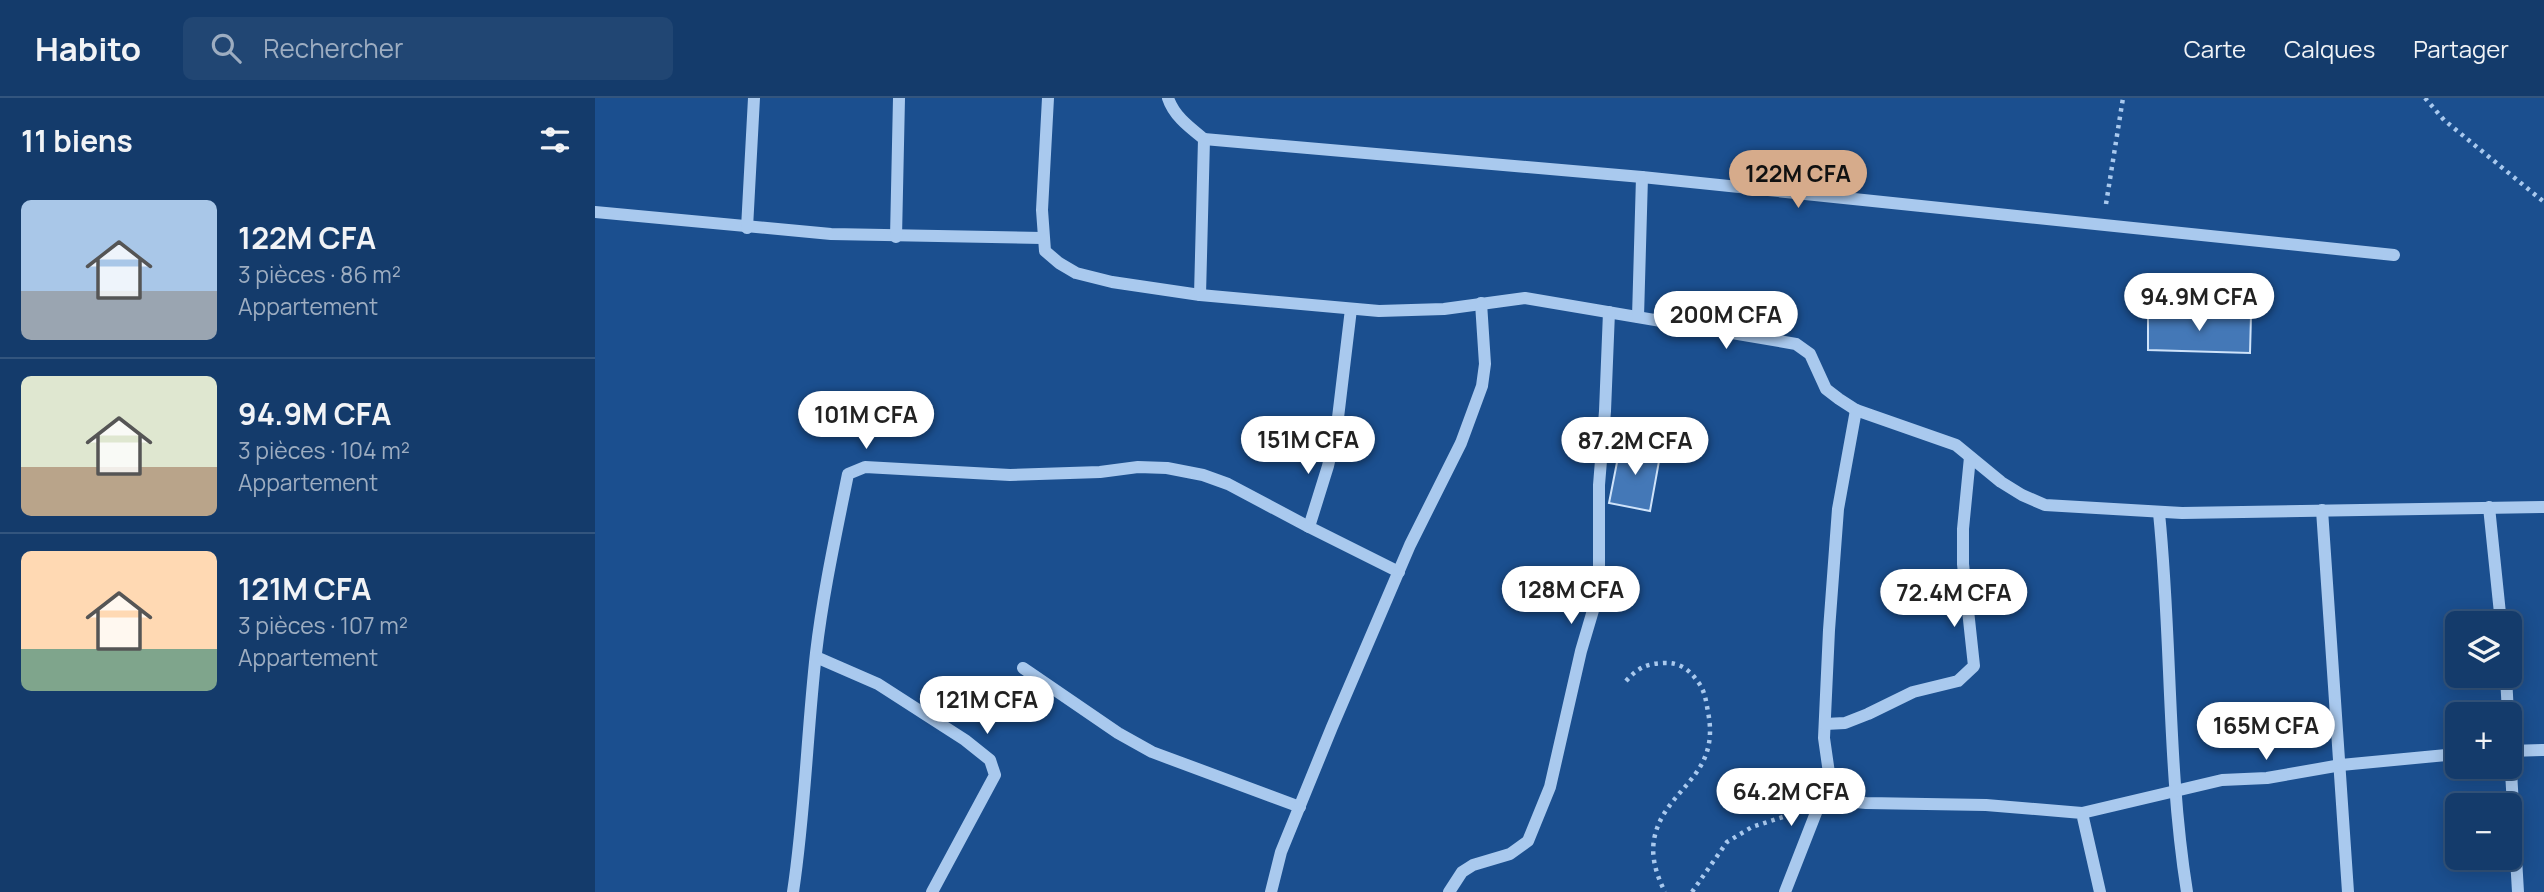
<!DOCTYPE html>
<html lang="fr">
<meta charset="utf-8">
<style>
:root{--surface:#143b6b;--page:#214673;--text:#f1f3f6;--muted:#9dadc1;--line:#33557e;--accent:#d6ab8b}
body{margin:0;font-family:Manrope,sans-serif;background:var(--page);color:var(--text);height:100vh;display:flex;flex-direction:column;font-size:26px;white-space:nowrap}
*{box-sizing:border-box;margin:0}
p{font-size:23px;color:var(--muted)}
.icon{flex:none;width:38px;height:38px;fill:none;stroke:currentColor;stroke-width:2;stroke-linecap:round;stroke-linejoin:round}
.map{position:relative;flex:1;overflow:hidden}
.details{display:flex;flex-direction:column;background:var(--surface);width:595px}
.details>*{flex:none}
.fabs{position:absolute;left:1850px;top:513px;display:grid;gap:14px}
.fabs a{display:grid;place-items:center;width:77px;height:77px;border-radius:10px;background:var(--surface);box-shadow:0 4px 18px #0003,0 0 0 2px var(--line);font-size:35px}
.price{position:absolute;translate:-50% -60px;padding:0 16px;border-radius:24px;background:#fff;color:#222;font-size:23px;line-height:46px;filter:drop-shadow(0 2px 4px #0008)}
.price::after{content:'';position:absolute;left:50%;top:42px;width:21px;height:16px;margin-left:-10px;background:inherit;clip-path:polygon(0 0,100% 0,50% 100%)}
.price.on{background:var(--accent);color:#111}
ul{padding:0;list-style:none}
li{display:flex;align-items:center;gap:21px;height:175px;padding:0 21px}
li+li{border-top:2px solid var(--line)}
li span{display:grid;place-items:center;flex:none;width:196px;height:140px;border-radius:10px;color:#555}
li>.icon{margin-inline-start:auto}
span .icon{width:84px;height:84px;fill:#fffc;stroke-width:1}
li b{font-size:30px}
h2{display:flex;justify-content:space-between;align-items:center;height:84px;padding:0 21px;font-size:30px}
header{display:flex;align-items:center;gap:42px;box-sizing:border-box;height:98px;padding:0 35px;background:var(--surface);border-bottom:2px solid var(--line)}
header strong{font-size:33px}
nav{display:flex;gap:38px;margin-inline-start:auto;font-size:24px}
.search{width:490px;height:63px;background:var(--page);display:flex;align-items:center;gap:18px;box-sizing:border-box;padding:0 24px;border-radius:10px;color:var(--muted);font-size:26px}
main{display:flex;flex:1;min-height:0}
.map>svg:first-child{display:block}
.building{fill:#4478b7;stroke:#cfe3fa;stroke-width:2}
.lines{fill:none;stroke-linecap:round;stroke-linejoin:round}
.path{stroke:#a9c9ee;stroke-width:4.5;stroke-dasharray:3.5 5;stroke-linecap:butt}
.minor{stroke:#a9c9ee;stroke-width:12}
</style>
<header>
<strong>Habito</strong>
<div class="search"><svg class="icon" aria-label="search" viewBox="0 0 24 24"><circle cx="10" cy="10" r="6"/><path d="M15 15l6 6"/></svg>Rechercher</div>
<nav><a>Carte</a><a>Calques</a><a>Partager</a></nav>
</header>
<main>
<section class="details">
<h2>11 biens<svg class="icon" aria-label="filters" viewBox="0 0 24 24"><path d="M4 7h16M4 17h16"/><circle cx="9" cy="7" r="2"/><circle cx="15" cy="17" r="2"/></svg></h2>
<ul>
<li><span style="background:linear-gradient(#a9c7e8 65%,#9aa5b1 0)"><svg class="icon" aria-label="home" viewBox="0 0 24 24"><path d="M3 11l9-7 9 7M6 9v11h12V9"/></svg></span><div><b>122M CFA</b><p>3 pièces · 86 m²</p><p>Appartement</p></div></li>
<li><span style="background:linear-gradient(#dfe7d0 65%,#b9a48a 0)"><svg class="icon" aria-label="home" viewBox="0 0 24 24"><path d="M3 11l9-7 9 7M6 9v11h12V9"/></svg></span><div><b>94.9M CFA</b><p>3 pièces · 104 m²</p><p>Appartement</p></div></li>
<li><span style="background:linear-gradient(#ffd9b3 70%,#7fa58c 0)"><svg class="icon" aria-label="home" viewBox="0 0 24 24"><path d="M3 11l9-7 9 7M6 9v11h12V9"/></svg></span><div><b>121M CFA</b><p>3 pièces · 107 m²</p><p>Appartement</p></div></li>
</ul>
</section>
<div class="map">
<svg width="1949" height="794" viewBox="0 0 1949 794">
<rect width="100%" height="100%" fill="#1b4f8f"/>
<g class="building">
<path d="M 1553,215 L 1656,217 L 1655,255 L 1553,252 Z"/>
<path d="M 1026,344 L 1066,352 L 1055,413 L 1014,405 Z"/>
</g>
<g class="lines">
<g class="path">
<path d="M 1830,0 L 1849,22 L 1949,104"/>
<path d="M 1511,106 L 1528,0"/>
<path d="M 1031,583 C 1043,570 1050,566 1068,565 C 1084,564 1094,571 1103,584 C 1110,593 1111,603 1113,614 C 1126,679 1072,689 1060,737 C 1055,757 1061,776 1070,794"/>
<path d="M 1097,794 L 1132,744 L 1157,729 L 1197,716"/>
</g>
<g class="minor">
<path d="M 453,0 L 447,112 L 450,153 L 464,165 L 481,175 L 517,184 L 605,197 L 784,213 L 849,211 L 930,200 L 1201,246 L 1215,256 L 1231,291 L 1244,301 L 1261,312 L 1361,347 L 1406,384 L 1427,397 L 1450,407 L 1587,415 L 1949,409"/>
<path d="M 573,0 C 579,18 594,29 609,41 L 605,197"/>
<path d="M 609,41 L 1047,79 L 1799,157"/>
<path d="M 0,114 L 236,136 L 447,140"/>
<path d="M 152,130 L 159,0"/>
<path d="M 301,139 L 304,0"/>
<path d="M 756,211 L 742,328 L 733,368 L 714,429 L 804,474"/>
<path d="M 1043,219 L 1047,79"/>
<path d="M 1261,312 L 1243,411 L 1234,532 L 1229,640 L 1237,696 L 1250,703 L 1271,705 L 1391,707 L 1487,715 L 1505,794"/>
<path d="M 1894,409 L 1906,525"/>
<path d="M 1727,412 L 1753,794"/>
<path d="M 1564,415 C 1577,541 1572,669 1592,794"/>
<path d="M 221,559 L 283,586 L 370,642 L 395,662 L 400,677 L 337,794"/>
<path d="M 428,570 L 523,635 L 557,654 L 705,709"/>
<path d="M 1911,578 L 1913,616"/>
<path d="M 1230,626 L 1250,625 L 1273,616 L 1318,594 L 1363,583 L 1379,568 L 1368,466 L 1368,431 L 1375,359"/>
<path d="M 1914,639 L 1923,794"/>
<path d="M 1914,653 L 1949,652"/>
<path d="M 1487,715 L 1627,682 L 1672,680 L 1746,667 L 1862,656"/>
<path d="M 198,794 C 210,715 212,635 221,555 C 228,495 241,436 253,376 L 270,369 L 415,377 L 505,374 L 543,369 L 572,370 L 608,377 L 633,386 L 714,429"/>
<path d="M 676,794 L 686,754 L 737,629 L 815,447 L 866,345 L 887,288 L 890,266 L 886,205"/>
<path d="M 854,794 L 867,774 L 878,767 L 915,756 L 933,743 L 955,689 L 986,553 L 999,509 L 1004,482 L 1004,387 L 1010,313 L 1014,214"/>
<path d="M 1190,794 L 1224,707 L 1232,681"/>
</g>
</g>
</svg>
<div class="fabs">
<a><svg class="icon" aria-label="layers" viewBox="0 0 24 24"><path d="M12 4l9 5-9 5-9-5zM3 14l9 5 9-5"/></svg></a>
<a>+</a>
<a>−</a>
</div>
<b class="price on" style="left:1203px;top:112px">122M CFA</b>
<b class="price" style="left:1604px;top:235px">94.9M CFA</b>
<b class="price" style="left:1131px;top:253px">200M CFA</b>
<b class="price" style="left:271px;top:353px">101M CFA</b>
<b class="price" style="left:713px;top:378px">151M CFA</b>
<b class="price" style="left:1040px;top:379px">87.2M CFA</b>
<b class="price" style="left:976px;top:528px">128M CFA</b>
<b class="price" style="left:1359px;top:531px">72.4M CFA</b>
<b class="price" style="left:392px;top:638px">121M CFA</b>
<b class="price" style="left:1671px;top:664px">165M CFA</b>
<b class="price" style="left:1196px;top:730px">64.2M CFA</b>
</div>
</main>
